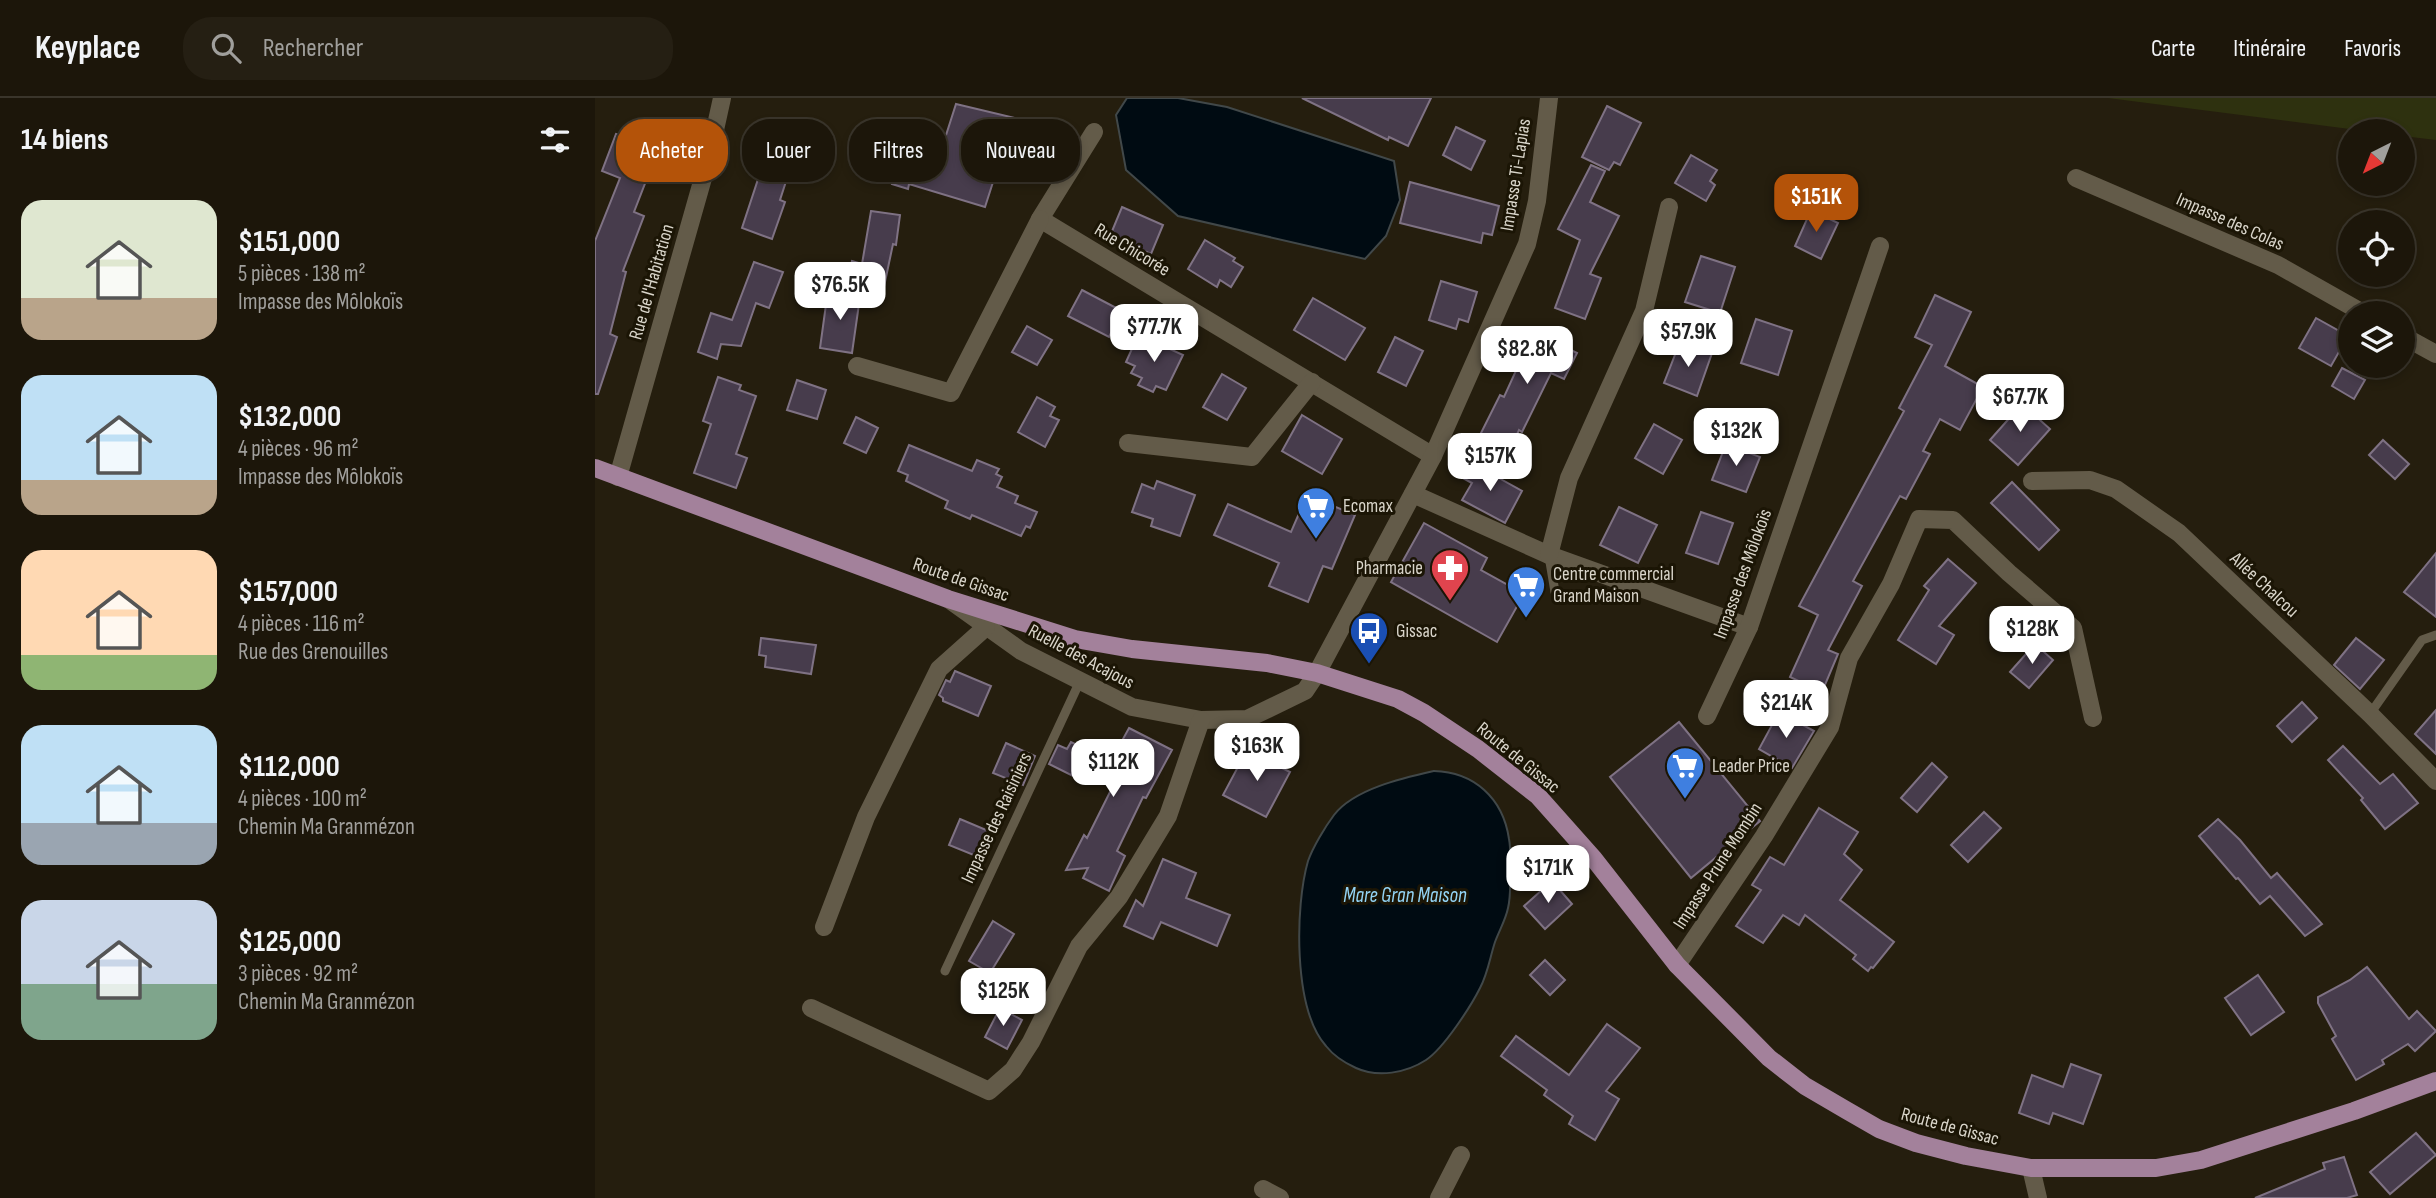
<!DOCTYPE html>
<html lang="fr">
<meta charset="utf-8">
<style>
:root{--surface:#1c160a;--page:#251f13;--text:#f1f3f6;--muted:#a09f9c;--line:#3a352b;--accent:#b45309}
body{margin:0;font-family:"Sofia Sans Condensed",sans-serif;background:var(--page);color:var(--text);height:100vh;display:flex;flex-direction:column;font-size:26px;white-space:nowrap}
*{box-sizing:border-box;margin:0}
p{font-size:23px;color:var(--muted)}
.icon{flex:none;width:38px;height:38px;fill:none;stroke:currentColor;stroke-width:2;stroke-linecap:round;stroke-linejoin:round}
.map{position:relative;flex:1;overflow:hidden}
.panel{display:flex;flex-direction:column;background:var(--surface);width:595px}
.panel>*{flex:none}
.banner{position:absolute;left:21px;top:21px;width:665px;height:63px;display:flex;gap:14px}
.needle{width:46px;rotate:222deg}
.controls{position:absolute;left:1743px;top:21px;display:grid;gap:14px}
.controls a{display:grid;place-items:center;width:77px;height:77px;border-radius:50%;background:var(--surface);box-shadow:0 4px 10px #0003,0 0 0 2px var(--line);font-size:35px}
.price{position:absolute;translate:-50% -60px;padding:0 16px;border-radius:14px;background:#fff;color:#222;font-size:23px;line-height:46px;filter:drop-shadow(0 2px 4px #0008)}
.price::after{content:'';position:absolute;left:50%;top:42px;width:21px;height:16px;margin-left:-10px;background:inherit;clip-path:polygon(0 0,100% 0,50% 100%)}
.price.active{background:var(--accent);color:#fff}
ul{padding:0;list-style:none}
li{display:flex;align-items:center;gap:21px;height:175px;padding:0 21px}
li span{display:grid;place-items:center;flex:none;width:196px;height:140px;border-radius:21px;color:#555}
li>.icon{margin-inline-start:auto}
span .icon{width:84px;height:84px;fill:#fffc;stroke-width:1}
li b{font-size:30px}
h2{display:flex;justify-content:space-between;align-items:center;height:84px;padding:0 21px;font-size:30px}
.chip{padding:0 24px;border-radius:28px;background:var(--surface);box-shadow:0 4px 10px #0003,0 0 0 2px var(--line);font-size:24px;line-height:63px}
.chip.active{background:var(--accent);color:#fff}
header{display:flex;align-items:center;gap:42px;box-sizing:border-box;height:98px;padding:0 35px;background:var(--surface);border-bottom:2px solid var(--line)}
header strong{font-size:33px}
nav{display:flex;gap:38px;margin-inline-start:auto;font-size:24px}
.search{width:490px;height:63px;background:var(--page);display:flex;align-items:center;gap:18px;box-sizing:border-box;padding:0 24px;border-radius:28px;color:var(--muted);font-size:26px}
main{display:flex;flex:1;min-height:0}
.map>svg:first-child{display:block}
.green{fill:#2e310f}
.water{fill:#000b12;stroke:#414849;stroke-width:2}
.building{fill:#473c4c;stroke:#7f7284;stroke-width:2}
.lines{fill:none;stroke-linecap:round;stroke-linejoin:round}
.service{stroke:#635b49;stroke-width:9}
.minor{stroke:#635b49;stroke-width:18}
.primary{stroke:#a3819b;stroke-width:18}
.labels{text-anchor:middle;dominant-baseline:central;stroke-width:6;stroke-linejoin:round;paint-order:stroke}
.street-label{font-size:19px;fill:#d9d5ca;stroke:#1b1505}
.poi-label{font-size:19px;fill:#d9d5ca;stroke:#1b1505;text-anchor:start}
.water-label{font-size:21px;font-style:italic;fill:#93d4f5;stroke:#1b1505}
</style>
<header>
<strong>Keyplace</strong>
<div class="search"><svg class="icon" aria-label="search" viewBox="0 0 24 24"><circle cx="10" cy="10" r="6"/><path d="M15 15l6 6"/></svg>Rechercher</div>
<nav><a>Carte</a><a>Itinéraire</a><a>Favoris</a></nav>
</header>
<main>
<section class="panel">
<h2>14 biens<svg class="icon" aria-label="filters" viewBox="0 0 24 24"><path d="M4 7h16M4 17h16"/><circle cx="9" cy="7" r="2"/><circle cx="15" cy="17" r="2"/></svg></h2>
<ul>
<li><span style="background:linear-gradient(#dfe7d0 70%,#b9a48a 0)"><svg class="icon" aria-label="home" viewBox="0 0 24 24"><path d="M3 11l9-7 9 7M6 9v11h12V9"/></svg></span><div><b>$151,000</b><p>5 pièces · 138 m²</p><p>Impasse des Môlokoïs</p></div></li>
<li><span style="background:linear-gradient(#bfe0f5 75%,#b9a48a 0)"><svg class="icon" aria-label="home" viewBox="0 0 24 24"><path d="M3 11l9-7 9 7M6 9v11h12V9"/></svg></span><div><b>$132,000</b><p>4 pièces · 96 m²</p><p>Impasse des Môlokoïs</p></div></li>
<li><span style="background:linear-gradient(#ffd9b3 75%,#8fb573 0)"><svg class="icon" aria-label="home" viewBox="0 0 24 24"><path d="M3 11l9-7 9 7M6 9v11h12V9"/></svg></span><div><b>$157,000</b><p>4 pièces · 116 m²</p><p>Rue des Grenouilles</p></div></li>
<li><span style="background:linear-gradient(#bfe0f5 70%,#9aa5b1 0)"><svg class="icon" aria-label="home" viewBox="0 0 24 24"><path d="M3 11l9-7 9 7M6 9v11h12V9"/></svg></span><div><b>$112,000</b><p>4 pièces · 100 m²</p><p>Chemin Ma Granmézon</p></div></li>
<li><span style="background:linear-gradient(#c9d6e8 60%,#7fa58c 0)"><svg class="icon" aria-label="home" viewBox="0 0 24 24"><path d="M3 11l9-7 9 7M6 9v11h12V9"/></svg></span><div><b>$125,000</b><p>3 pièces · 92 m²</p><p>Chemin Ma Granmézon</p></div></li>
</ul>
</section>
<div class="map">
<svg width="1841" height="1100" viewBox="0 0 1841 1100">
<rect width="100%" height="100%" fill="#251e0e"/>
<path class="green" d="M 1513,0 L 1841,0 L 1841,42 L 1808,38 L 1808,33 L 1770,33 Z"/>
<g class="water">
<path d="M 532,0 L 583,0 L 632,9 L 799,63 L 805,102 L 791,138 L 770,161 L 583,118 L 531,72 L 521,17 Z"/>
<path d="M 839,673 C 879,674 908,700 914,741 C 916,751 915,762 915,773 C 915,784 916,798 913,810 C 911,821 904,833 900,844 C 895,859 893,875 885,890 C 876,908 849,950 831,962 C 811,975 783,980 761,970 C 750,965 738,957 731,948 C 698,911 700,808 713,763 C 718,749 730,729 739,717 C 759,691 808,680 839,673 Z"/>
</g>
<g class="building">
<path d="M 707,0 L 836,0 L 813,48 L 794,39 L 793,42 Z"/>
<path d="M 361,6 L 462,30 L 450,59 L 408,53 L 390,109 L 314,86 L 313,91 L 297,86 L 308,48 L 344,59 Z"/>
<path d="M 1012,8 L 1046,25 L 1025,67 L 1019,64 L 1014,72 L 987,59 Z"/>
<path d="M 861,29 L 890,43 L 876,72 L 848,57 Z"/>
<path d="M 157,31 L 209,47 L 201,70 L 196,68 L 185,102 L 190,104 L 177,141 L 147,130 L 168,66 L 150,60 L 153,49 L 151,49 Z"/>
<path d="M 21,36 L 63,52 L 39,114 L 49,118 L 28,173 L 31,174 L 15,236 L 22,239 L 3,296 L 0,296 L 0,143 L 25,80 L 7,73 Z"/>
<path d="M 1096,57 L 1122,72 L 1115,83 L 1120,87 L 1111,103 L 1080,85 Z"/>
<path d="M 996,67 L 1010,73 L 995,104 L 1024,118 L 995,176 L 1006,180 L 990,221 L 960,210 L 985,142 L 963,131 Z"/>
<path d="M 815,84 L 904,108 L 897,137 L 888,135 L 886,145 L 805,125 Z"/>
<path d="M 527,109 L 568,127 L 556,156 L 515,138 Z"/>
<path d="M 1216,112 L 1243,125 L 1226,161 L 1200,148 Z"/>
<path d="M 276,113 L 305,117 L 301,147 L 298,146 L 286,203 L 250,195 L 257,163 L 267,166 Z"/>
<path d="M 610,142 L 640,160 L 638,163 L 648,169 L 636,189 L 625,182 L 622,189 L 593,171 Z"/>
<path d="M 1106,158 L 1140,169 L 1125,215 L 1090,204 Z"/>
<path d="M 159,164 L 188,174 L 174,210 L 161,205 L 146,248 L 126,246 L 122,261 L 103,254 L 116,215 L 137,222 Z"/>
<path d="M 846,183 L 882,194 L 873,224 L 864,221 L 861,231 L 834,222 Z"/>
<path d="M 233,192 L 265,199 L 257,255 L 225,250 Z"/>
<path d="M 487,192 L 527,213 L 514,239 L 473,218 Z"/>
<path d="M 1340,197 L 1376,214 L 1350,268 L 1388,289 L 1365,332 L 1345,321 L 1328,353 L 1335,356 L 1311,401 L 1305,398 L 1258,483 L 1267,488 L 1233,552 L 1243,556 L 1227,594 L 1195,579 L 1223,517 L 1204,508 L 1309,313 L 1304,310 L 1337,247 L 1320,239 Z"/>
<path d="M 718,200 L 770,230 L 750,262 L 699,232 Z"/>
<path d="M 1721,220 L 1753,238 L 1736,268 L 1704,250 Z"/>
<path d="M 1161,221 L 1197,233 L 1183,277 L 1146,265 Z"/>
<path d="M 432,228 L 457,242 L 442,267 L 417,254 Z"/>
<path d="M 940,231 L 958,239 L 956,242 L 982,255 L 969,281 L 956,275 L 927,334 L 924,332 L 919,343 L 904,336 L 899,346 L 884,339 L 905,297 L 909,299 Z"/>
<path d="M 800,239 L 828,253 L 811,288 L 783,274 Z"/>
<path d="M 551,240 L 588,257 L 571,292 L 561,288 L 558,294 L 543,287 L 547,280 L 536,275 L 540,268 L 531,264 L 540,244 L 548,248 Z"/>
<path d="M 1085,244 L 1117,255 L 1102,298 L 1069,285 Z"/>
<path d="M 1747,270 L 1770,282 L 1759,301 L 1737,288 Z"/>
<path d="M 627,276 L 651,290 L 632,322 L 608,309 Z"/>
<path d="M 123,279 L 146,287 L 144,292 L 161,298 L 141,356 L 152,360 L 141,390 L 99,375 L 116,326 L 108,323 Z"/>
<path d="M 202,282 L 231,292 L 222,321 L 192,312 Z"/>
<path d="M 442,299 L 460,309 L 455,318 L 464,322 L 450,349 L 423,334 Z"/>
<path d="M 1427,306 L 1455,331 L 1423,367 L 1395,342 Z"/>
<path d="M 707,317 L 747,341 L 727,376 L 687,353 Z"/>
<path d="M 261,319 L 283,330 L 271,355 L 249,345 Z"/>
<path d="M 1059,326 L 1087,342 L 1068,376 L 1040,360 Z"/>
<path d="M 1788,342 L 1814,366 L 1800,381 L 1774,357 Z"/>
<path d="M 1131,346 L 1165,359 L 1151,394 L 1117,382 Z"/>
<path d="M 314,347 L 377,373 L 382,362 L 404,371 L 401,376 L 407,379 L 402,389 L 423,398 L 420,405 L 442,414 L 435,430 L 431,428 L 426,438 L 377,417 L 375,421 L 350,410 L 353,403 L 311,383 L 313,377 L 303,373 Z"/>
<path d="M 875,364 L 927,393 L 910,425 L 867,402 L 877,385 L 866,379 Z"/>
<path d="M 562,383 L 600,397 L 585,438 L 556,428 L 558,421 L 537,414 L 547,386 L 559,391 Z"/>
<path d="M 1417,384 L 1464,432 L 1444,452 L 1396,405 Z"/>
<path d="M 712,397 L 760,417 L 737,471 L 728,468 L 713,504 L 674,488 L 684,465 L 619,437 L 633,406 L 696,434 Z"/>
<path d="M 1024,409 L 1062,427 L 1043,465 L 1005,447 Z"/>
<path d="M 1106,414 L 1138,425 L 1123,466 L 1091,455 Z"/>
<path d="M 829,425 L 892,460 L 886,472 L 929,496 L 902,544 L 796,484 Z"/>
<path d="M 1841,455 L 1841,519 L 1809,494 Z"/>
<path d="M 1353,461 L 1381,485 L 1344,528 L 1359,537 L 1341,566 L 1303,542 L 1334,492 L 1329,488 Z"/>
<path d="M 166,540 L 221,547 L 216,576 L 170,569 L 171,558 L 164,557 Z"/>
<path d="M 1761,540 L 1789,562 L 1765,591 L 1739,567 Z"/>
<path d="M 1440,546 L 1458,562 L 1434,590 L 1415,574 Z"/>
<path d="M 360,573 L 396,588 L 383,618 L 348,603 L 348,600 L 344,597 L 351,582 L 355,584 Z"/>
<path d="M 1707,604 L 1722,620 L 1697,644 L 1682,628 Z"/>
<path d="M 1841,612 L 1841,656 L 1820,636 Z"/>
<path d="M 1184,614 L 1219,633 L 1197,670 L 1164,651 Z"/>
<path d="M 1084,624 L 1165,723 L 1096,780 L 1015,679 Z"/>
<path d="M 534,630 L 577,652 L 551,700 L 548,699 L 522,753 L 530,758 L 514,793 L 488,780 L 493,770 L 471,772 L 489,737 L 492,740 L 520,684 L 490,669 L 484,681 L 454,666 L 463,647 L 472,651 L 476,644 L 516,663 Z"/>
<path d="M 411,645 L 440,658 L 428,687 L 398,675 Z"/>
<path d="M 1748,648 L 1785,686 L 1798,676 L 1823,705 L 1790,731 L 1766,702 L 1768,700 L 1733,662 Z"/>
<path d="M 652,652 L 695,674 L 671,719 L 628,697 Z"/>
<path d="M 1337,665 L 1352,679 L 1322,714 L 1306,700 Z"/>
<path d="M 1224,710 L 1263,734 L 1249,756 L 1267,772 L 1245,802 L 1299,844 L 1278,870 L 1276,869 L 1273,873 L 1258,861 L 1261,857 L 1210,817 L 1204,827 L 1188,817 L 1168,845 L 1141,828 L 1166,792 L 1157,787 L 1175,759 L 1189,767 Z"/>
<path d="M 1389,714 L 1406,730 L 1373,764 L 1356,747 Z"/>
<path d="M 365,721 L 396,734 L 386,760 L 354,747 Z"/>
<path d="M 1623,721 L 1645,742 L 1676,780 L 1682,775 L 1727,826 L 1710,838 L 1675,798 L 1665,806 L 1643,780 L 1641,781 L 1604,738 Z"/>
<path d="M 568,761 L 601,775 L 591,800 L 635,817 L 622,848 L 566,824 L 558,841 L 529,828 L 541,802 L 548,808 Z"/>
<path d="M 957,783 L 977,806 L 950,831 L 929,808 Z"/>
<path d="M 398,823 L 419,836 L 395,875 L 374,863 Z"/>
<path d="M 950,862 L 970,882 L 955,897 L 935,877 Z"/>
<path d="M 1772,869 L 1814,921 L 1822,913 L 1841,933 L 1820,953 L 1813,946 L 1787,962 L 1789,966 L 1761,982 L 1737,941 L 1741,938 L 1723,905 L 1723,899 L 1755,882 Z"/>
<path d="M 1663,877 L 1689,914 L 1656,937 L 1630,900 Z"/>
<path d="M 405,910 L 427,922 L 412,951 L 390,939 Z"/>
<path d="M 1012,926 L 1045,950 L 1011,993 L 1024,1001 L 1000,1042 L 974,1026 L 978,1018 L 949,997 L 952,992 L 906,958 L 921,938 L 974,977 Z"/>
<path d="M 1476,966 L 1506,977 L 1488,1026 L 1458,1015 L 1454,1026 L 1424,1015 L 1437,977 L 1468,989 Z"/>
<path d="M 1821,1035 L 1841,1057 L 1795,1096 L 1775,1074 Z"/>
<path d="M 1749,1059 L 1762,1097 L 1752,1100 L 1660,1100 L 1730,1071 L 1728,1065 Z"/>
</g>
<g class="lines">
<g class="service">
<path d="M 954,458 L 960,494"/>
<path d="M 1775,616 L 1827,542 L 1841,537"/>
<path d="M 350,873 L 485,583"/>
</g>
<g class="minor">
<path d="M 499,34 L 445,121 L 838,358"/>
<path d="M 1481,80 L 1683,167 L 1768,215"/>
<path d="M 1808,238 L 1841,256"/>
<path d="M 262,268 L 356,295 L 445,121"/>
<path d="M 533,345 L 657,359 L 717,284"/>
<path d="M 23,379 L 114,59 L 127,0"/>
<path d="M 1437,383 L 1495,382 L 1521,391 L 1584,435 L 1775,616 L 1841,683"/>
<path d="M 818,396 L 954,457 L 1154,529"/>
<path d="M 954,457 L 974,380 L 1049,213 L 1074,109"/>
<path d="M 356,503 L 426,553 L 537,609 L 606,622 L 652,621 L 710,593 L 722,575 L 838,358 L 932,146 L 942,103 L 954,0"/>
<path d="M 1112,618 L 1154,529 L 1285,148"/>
<path d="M 229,829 L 271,719 L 344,571 L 391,529"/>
<path d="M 1082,867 L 1169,738 L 1235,629 L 1254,560 L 1296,486 L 1324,421 L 1358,422 L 1414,475 L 1478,530 L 1498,620"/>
<path d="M 216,910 L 394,993 L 418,972 L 436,944 L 484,848 L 524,799 L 573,718 L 606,622"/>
<path d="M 1436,1070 L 1443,1100"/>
<path d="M 668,1091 L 685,1100"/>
<path d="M 844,1100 L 866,1057"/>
</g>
<path class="primary" d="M 0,370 L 353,501 L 480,541 L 537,551 L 672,565 L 722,575 L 803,601 L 829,615 L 883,651 L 943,698 L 999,761 L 1082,867 L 1174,960 L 1210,988 L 1251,1012 L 1284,1031 L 1321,1045 L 1371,1058 L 1436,1070 L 1561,1070 L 1606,1062 L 1759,1013 L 1841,983"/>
</g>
<defs>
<g id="supermarket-pin" transform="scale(2.0125)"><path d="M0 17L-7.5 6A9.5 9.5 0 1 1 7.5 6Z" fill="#3f7fe0" stroke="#1b1505"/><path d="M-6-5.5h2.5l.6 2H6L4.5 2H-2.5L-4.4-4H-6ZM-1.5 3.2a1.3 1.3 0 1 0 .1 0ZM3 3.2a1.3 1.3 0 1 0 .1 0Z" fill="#fff"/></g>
<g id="pharmacy-pin" transform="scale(2.0125)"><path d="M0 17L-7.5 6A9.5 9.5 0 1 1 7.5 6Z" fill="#e0444e" stroke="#1b1505"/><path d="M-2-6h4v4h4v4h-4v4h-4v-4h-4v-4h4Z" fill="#fff"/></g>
<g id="bus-pin" transform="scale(2.0125)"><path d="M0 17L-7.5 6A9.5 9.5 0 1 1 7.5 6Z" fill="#1a4fb4" stroke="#1b1505"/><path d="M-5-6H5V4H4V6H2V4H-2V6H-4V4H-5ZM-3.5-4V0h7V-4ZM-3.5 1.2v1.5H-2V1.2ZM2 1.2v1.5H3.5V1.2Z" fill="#fff"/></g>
</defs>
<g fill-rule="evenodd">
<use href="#supermarket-pin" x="721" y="408"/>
<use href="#pharmacy-pin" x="855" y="470"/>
<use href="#supermarket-pin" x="931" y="487"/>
<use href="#bus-pin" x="774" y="533"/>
<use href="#supermarket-pin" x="1090" y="668"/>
</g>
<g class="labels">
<g class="street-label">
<text transform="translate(921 77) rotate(-81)">Impasse Ti-Lapias</text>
<text transform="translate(1635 124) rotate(24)">Impasse des Colas</text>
<text transform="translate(537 152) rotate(31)">Rue Chicorée</text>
<text transform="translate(57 184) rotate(-74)">Rue de l'Habitation</text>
<text transform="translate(1148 476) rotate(-70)">Impasse des Môlokoïs</text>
<text transform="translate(366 482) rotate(19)">Route de Gissac</text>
<text transform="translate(1669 487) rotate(43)">Allée Chalcou</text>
<text transform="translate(486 559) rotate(28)">Ruelle des Acajous</text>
<text transform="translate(923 660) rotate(39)">Route de Gissac</text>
<text transform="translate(402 720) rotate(-65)">Impasse des Raisiniers</text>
<text transform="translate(1123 768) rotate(-57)">Impasse Prune Mombin</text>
<text transform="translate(1355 1029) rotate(15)">Route de Gissac</text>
</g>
<g class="poi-label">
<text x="748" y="408">Ecomax</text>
<text x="828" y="470" text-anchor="end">Pharmacie</text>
<text x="958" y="476">Centre commercial<tspan x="958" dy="22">Grand Maison</tspan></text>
<text x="801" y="533">Gissac</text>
<text x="1117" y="668">Leader Price</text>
</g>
<g class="water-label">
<text x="810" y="797">Mare Gran Maison</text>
</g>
</g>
</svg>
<div class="controls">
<a><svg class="needle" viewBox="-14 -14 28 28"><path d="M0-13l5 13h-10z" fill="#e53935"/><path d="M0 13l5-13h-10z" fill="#a09f9c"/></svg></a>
<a><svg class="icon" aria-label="locate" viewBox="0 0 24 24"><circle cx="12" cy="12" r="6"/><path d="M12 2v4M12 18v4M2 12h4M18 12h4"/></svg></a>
<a><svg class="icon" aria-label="layers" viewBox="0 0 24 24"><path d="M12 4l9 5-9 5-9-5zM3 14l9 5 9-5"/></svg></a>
</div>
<b class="price active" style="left:1221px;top:136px">$151K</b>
<b class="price" style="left:245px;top:224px">$76.5K</b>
<b class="price" style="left:559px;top:266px">$77.7K</b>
<b class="price" style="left:1093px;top:271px">$57.9K</b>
<b class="price" style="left:932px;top:288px">$82.8K</b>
<b class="price" style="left:1425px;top:336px">$67.7K</b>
<b class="price" style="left:1141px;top:370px">$132K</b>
<b class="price" style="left:895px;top:395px">$157K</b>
<b class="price" style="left:1437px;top:568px">$128K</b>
<b class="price" style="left:1191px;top:642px">$214K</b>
<b class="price" style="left:662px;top:685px">$163K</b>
<b class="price" style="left:518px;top:701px">$112K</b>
<b class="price" style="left:953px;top:807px">$171K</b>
<b class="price" style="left:408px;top:930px">$125K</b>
<div class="banner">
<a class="chip active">Acheter</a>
<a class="chip">Louer</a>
<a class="chip">Filtres</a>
<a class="chip">Nouveau</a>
</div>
</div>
</main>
